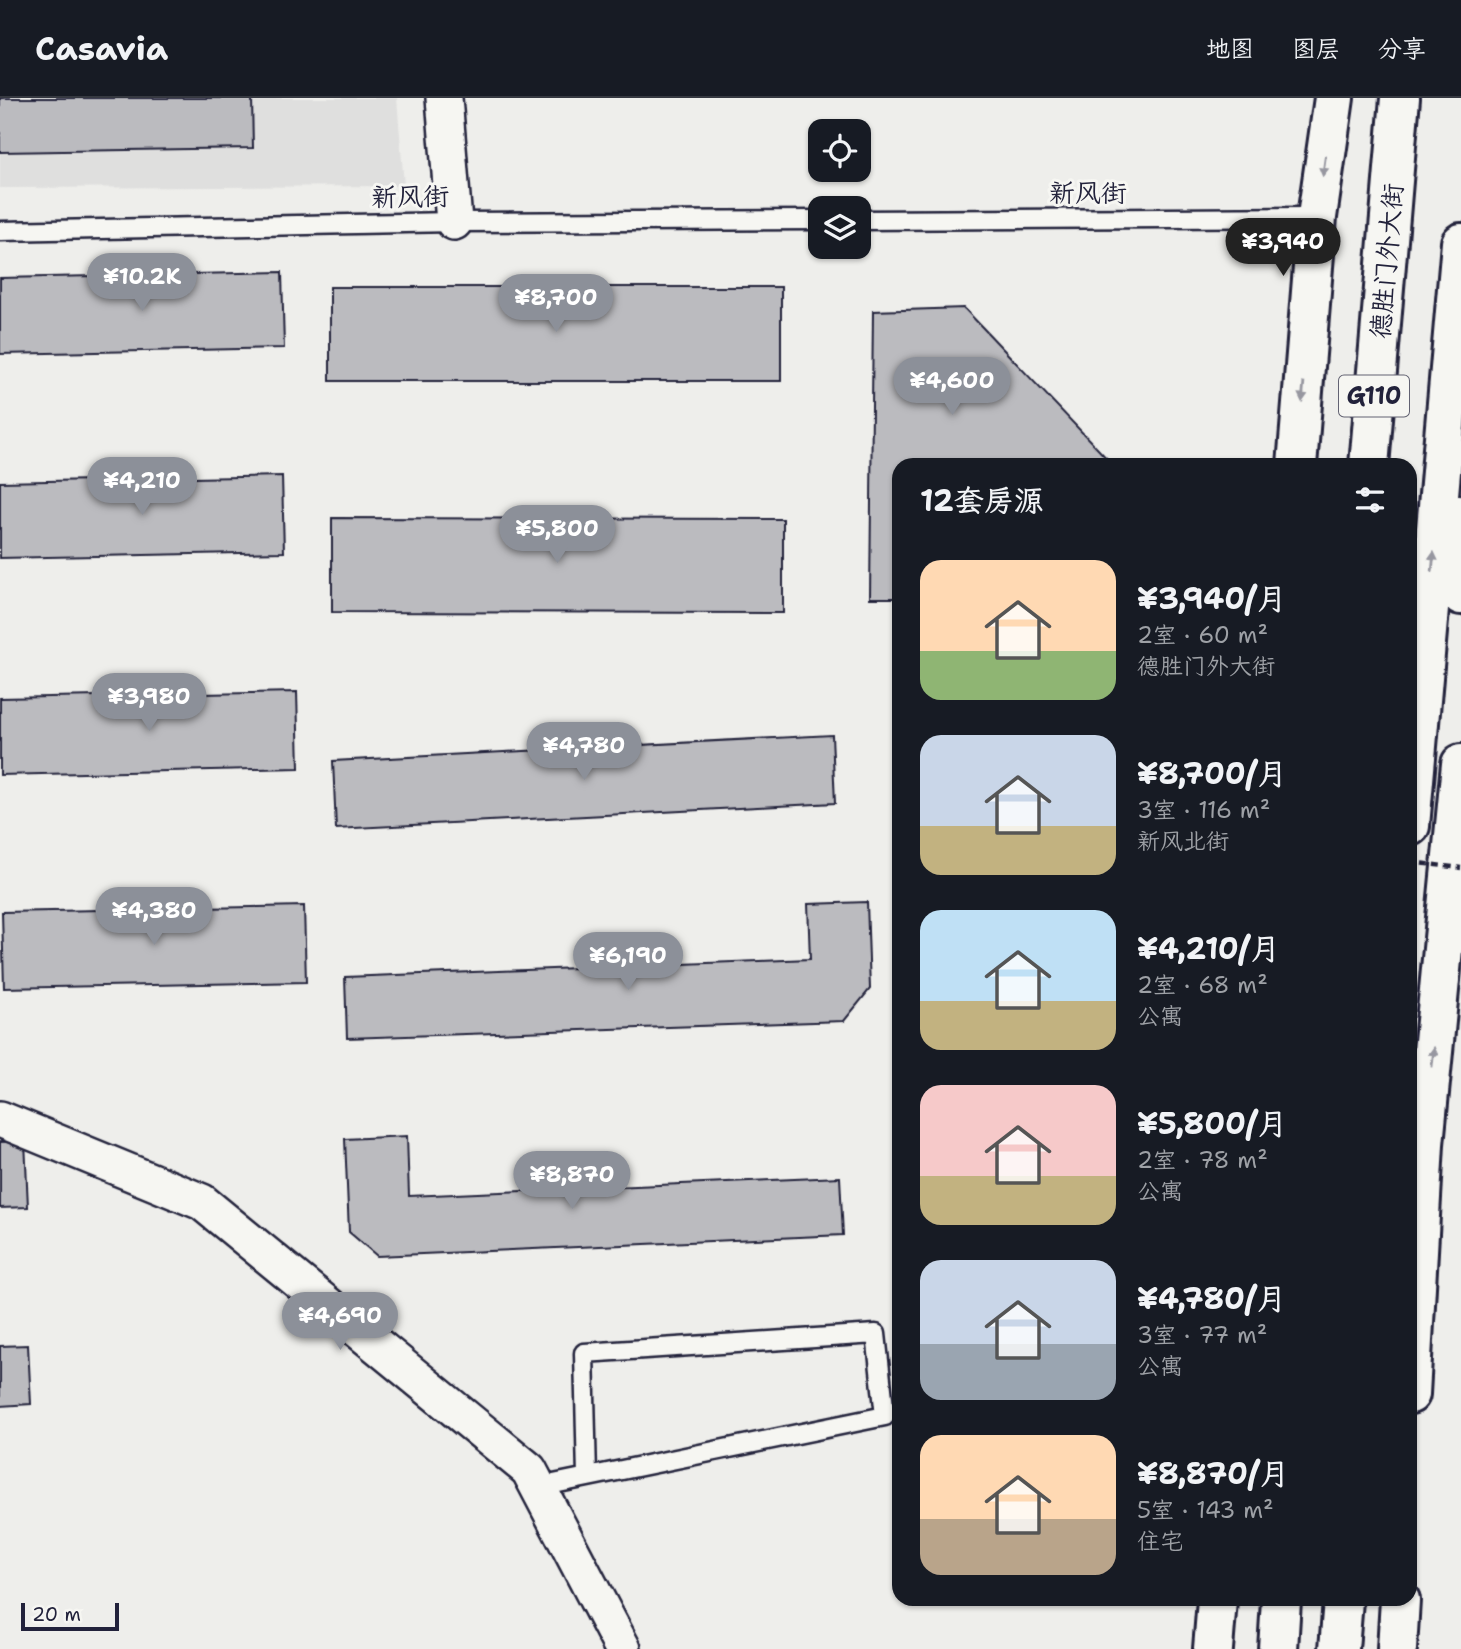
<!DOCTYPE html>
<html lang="zh">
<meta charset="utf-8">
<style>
:root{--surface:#171b24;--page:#242831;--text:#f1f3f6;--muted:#9ea1a6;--line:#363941;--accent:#8c9099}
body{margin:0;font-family:"Shantell Sans","LXGW WenKai TC",sans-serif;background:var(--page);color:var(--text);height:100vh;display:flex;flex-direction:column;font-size:26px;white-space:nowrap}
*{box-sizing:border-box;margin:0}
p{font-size:23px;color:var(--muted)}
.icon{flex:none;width:38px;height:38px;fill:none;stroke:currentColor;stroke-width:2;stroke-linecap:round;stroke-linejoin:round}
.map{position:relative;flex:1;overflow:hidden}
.panel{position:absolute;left:892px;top:360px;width:525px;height:1148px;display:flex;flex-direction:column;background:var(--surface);border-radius:21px;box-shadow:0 2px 5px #0004}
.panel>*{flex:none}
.fabs{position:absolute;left:808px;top:21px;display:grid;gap:14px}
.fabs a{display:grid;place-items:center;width:63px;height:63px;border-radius:14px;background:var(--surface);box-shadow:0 2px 5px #0004;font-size:35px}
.scale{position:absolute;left:21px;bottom:18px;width:98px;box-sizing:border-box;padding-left:7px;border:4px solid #22223b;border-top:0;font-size:19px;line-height:24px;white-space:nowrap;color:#22223b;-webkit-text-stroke:5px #f6f6f2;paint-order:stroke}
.price{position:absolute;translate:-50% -60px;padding:0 16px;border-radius:24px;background:var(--accent);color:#fff;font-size:23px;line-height:46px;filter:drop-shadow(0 2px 4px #0008)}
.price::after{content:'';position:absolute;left:50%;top:42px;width:21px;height:16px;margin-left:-10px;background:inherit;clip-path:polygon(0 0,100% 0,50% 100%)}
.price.on{background:#222;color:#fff}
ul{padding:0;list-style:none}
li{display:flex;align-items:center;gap:21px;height:175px;padding:0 28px}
li span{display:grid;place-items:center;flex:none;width:196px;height:140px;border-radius:21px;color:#555}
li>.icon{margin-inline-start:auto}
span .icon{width:84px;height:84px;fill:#fffc;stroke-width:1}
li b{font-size:30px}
h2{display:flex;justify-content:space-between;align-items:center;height:84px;padding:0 28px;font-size:30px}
header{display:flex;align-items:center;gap:42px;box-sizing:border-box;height:98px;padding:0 35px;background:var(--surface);border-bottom:2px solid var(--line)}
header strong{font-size:33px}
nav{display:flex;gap:38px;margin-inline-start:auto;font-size:24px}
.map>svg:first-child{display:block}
.built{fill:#dfdfde}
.building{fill:#bbbbbf;stroke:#22223b;stroke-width:2}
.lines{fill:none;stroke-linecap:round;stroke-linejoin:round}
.service-casing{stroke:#22223b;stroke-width:23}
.minor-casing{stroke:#22223b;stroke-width:40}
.tertiary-casing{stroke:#22223b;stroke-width:44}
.secondary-casing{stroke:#22223b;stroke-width:44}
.trunk-casing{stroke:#22223b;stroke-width:44}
.service{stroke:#f6f6f2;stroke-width:18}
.minor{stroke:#f6f6f2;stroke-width:35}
.tertiary{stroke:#f6f6f2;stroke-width:38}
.secondary{stroke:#f6f6f2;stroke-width:38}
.trunk{stroke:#f6f6f2;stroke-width:38}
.path-bridge{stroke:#22223b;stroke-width:4.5;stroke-dasharray:7 5;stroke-linecap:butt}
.oneway{fill:#9797a0}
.labels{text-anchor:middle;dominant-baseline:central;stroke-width:6;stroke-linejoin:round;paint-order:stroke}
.shield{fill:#f6f6f2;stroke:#626272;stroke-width:2}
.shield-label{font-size:24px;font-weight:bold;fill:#22223b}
.street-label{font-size:26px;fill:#22223b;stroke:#f6f6f2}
</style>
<header>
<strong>Casavia</strong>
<nav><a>地图</a><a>图层</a><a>分享</a></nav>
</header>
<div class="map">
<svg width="1461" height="1551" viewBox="0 0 1461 1551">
<rect width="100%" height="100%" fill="#eeeeeb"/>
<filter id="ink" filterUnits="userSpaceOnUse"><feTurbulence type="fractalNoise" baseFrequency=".0143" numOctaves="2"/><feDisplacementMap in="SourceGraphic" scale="14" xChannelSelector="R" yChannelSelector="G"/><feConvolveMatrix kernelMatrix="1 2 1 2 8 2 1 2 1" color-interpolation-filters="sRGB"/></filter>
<g filter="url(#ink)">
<path class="built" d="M 0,0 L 397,0 L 404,88 L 0,90 Z"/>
<g class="building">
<path d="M 0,0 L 252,0 L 253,50 L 0,54 Z"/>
<path d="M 282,174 L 284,250 L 0,256 L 0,180 Z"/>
<rect x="330" y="189" width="451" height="94"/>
<path d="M 964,210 L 1114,368 L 900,368 L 900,500 L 870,500 L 873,213 Z"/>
<path d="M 282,378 L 284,454 L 0,460 L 0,384 Z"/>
<path d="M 332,420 L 783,421 L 783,515 L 332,514 Z"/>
<path d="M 297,594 L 299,670 L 0,677 L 0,600 Z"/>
<path d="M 832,637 L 835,705 L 336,731 L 333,663 Z"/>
<path d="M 867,804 L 870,891 L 844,923 L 347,940 L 345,879 L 810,861 L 808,806 Z"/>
<path d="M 304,808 L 306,884 L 4,890 L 2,814 Z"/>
<path d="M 407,1038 L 409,1098 L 840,1079 L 843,1137 L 377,1158 L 349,1134 L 345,1041 Z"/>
<path d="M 25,1043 L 28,1109 L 0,1110 L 0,1044 Z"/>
<path d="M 28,1247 L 31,1306 L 0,1308 L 0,1248 Z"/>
</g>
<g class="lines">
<g class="service-casing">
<g id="service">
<path d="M 859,122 L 1317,119"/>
<path d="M 0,133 L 454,124 L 821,122"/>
<path d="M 539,1389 L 885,1318 L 876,1236 L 584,1255 L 587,1379"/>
</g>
</g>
<g class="minor-casing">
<g id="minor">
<path d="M 444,0 L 454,124"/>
<path d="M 0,1021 L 202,1104 L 529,1372 L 623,1551"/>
</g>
</g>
<g class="tertiary-casing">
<g id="tertiary">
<path d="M 1410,1296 L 1424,1046 L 1461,666"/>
<path d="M 1213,1551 L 1217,1502"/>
<path d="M 1397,1551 L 1400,1502"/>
</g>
</g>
<g class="secondary-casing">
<path id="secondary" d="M 1297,368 L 1317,119 L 1334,0"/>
</g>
<g class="trunk-casing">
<g id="trunk">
<path d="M 1369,368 L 1400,0"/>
<path d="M 1459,417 L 1461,497"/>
<path d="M 1410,728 L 1461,145"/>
<path d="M 1278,1551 L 1281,1502"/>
<path d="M 1339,1551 L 1343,1502"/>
</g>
</g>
<use href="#service" class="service"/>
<use href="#minor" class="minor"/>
<use href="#tertiary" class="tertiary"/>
<use href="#secondary" class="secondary"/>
<use href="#trunk" class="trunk"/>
<path class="path-bridge" d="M 1410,764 L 1461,770"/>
</g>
<defs><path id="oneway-solid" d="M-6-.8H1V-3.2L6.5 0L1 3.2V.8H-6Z" transform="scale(1.75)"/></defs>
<g class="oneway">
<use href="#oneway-solid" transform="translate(1324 68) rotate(98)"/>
<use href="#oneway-solid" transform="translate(1303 294) rotate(95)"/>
<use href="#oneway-solid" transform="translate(1433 464) rotate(-85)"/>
<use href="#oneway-solid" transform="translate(1433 959) rotate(-84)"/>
</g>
</g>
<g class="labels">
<rect class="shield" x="1339" y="277.5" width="70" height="41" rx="5"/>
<g class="shield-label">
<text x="1374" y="298">G110</text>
</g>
<g class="street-label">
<text x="1088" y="94">新风街</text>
<text transform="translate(410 98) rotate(-1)">新风街</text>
<text transform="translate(1386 163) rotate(-85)">德胜门外大街</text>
</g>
</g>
</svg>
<div class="fabs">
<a><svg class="icon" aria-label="locate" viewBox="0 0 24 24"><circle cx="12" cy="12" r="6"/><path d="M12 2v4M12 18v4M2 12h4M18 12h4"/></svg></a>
<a><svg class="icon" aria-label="layers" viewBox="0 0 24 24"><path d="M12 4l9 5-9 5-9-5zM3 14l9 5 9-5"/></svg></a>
</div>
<div class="scale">20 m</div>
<b class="price on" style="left:1283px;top:180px">¥3,940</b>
<b class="price" style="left:142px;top:215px">¥10.2K</b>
<b class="price" style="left:556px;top:236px">¥8,700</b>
<b class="price" style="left:952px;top:319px">¥4,600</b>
<b class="price" style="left:142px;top:419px">¥4,210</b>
<b class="price" style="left:557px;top:467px">¥5,800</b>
<b class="price" style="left:149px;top:635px">¥3,980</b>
<b class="price" style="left:584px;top:684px">¥4,780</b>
<b class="price" style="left:154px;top:849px">¥4,380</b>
<b class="price" style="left:628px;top:894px">¥6,190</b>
<b class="price" style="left:572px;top:1113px">¥8,870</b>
<b class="price" style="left:340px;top:1254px">¥4,690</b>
<section class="panel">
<h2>12套房源<svg class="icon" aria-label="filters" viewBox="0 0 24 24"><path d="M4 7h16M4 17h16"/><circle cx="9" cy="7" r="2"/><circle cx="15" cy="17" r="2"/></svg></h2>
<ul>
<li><span style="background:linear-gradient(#ffd9b3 65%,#8fb573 0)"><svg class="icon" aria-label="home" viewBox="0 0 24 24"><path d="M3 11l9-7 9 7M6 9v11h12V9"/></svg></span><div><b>¥3,940/月</b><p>2室 · 60 m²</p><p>德胜门外大街</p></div></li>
<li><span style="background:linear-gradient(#c9d6e8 65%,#c2b280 0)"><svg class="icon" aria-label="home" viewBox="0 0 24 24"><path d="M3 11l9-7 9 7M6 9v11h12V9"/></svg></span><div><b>¥8,700/月</b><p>3室 · 116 m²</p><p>新风北街</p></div></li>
<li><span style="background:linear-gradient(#bfe0f5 65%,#c2b280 0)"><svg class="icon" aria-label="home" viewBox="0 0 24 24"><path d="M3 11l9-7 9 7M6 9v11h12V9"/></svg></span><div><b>¥4,210/月</b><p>2室 · 68 m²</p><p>公寓</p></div></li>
<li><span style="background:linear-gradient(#f6c9c9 65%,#c2b280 0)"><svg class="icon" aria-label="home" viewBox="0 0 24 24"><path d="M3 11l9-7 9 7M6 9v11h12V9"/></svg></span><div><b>¥5,800/月</b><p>2室 · 78 m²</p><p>公寓</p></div></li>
<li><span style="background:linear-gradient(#c9d6e8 60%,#9aa5b1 0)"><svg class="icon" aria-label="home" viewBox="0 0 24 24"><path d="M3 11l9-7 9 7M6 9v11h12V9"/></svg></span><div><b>¥4,780/月</b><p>3室 · 77 m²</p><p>公寓</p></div></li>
<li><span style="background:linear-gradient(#ffd9b3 60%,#b9a48a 0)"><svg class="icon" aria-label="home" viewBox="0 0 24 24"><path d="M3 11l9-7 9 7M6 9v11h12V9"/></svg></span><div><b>¥8,870/月</b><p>5室 · 143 m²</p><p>住宅</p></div></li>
</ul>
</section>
</div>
